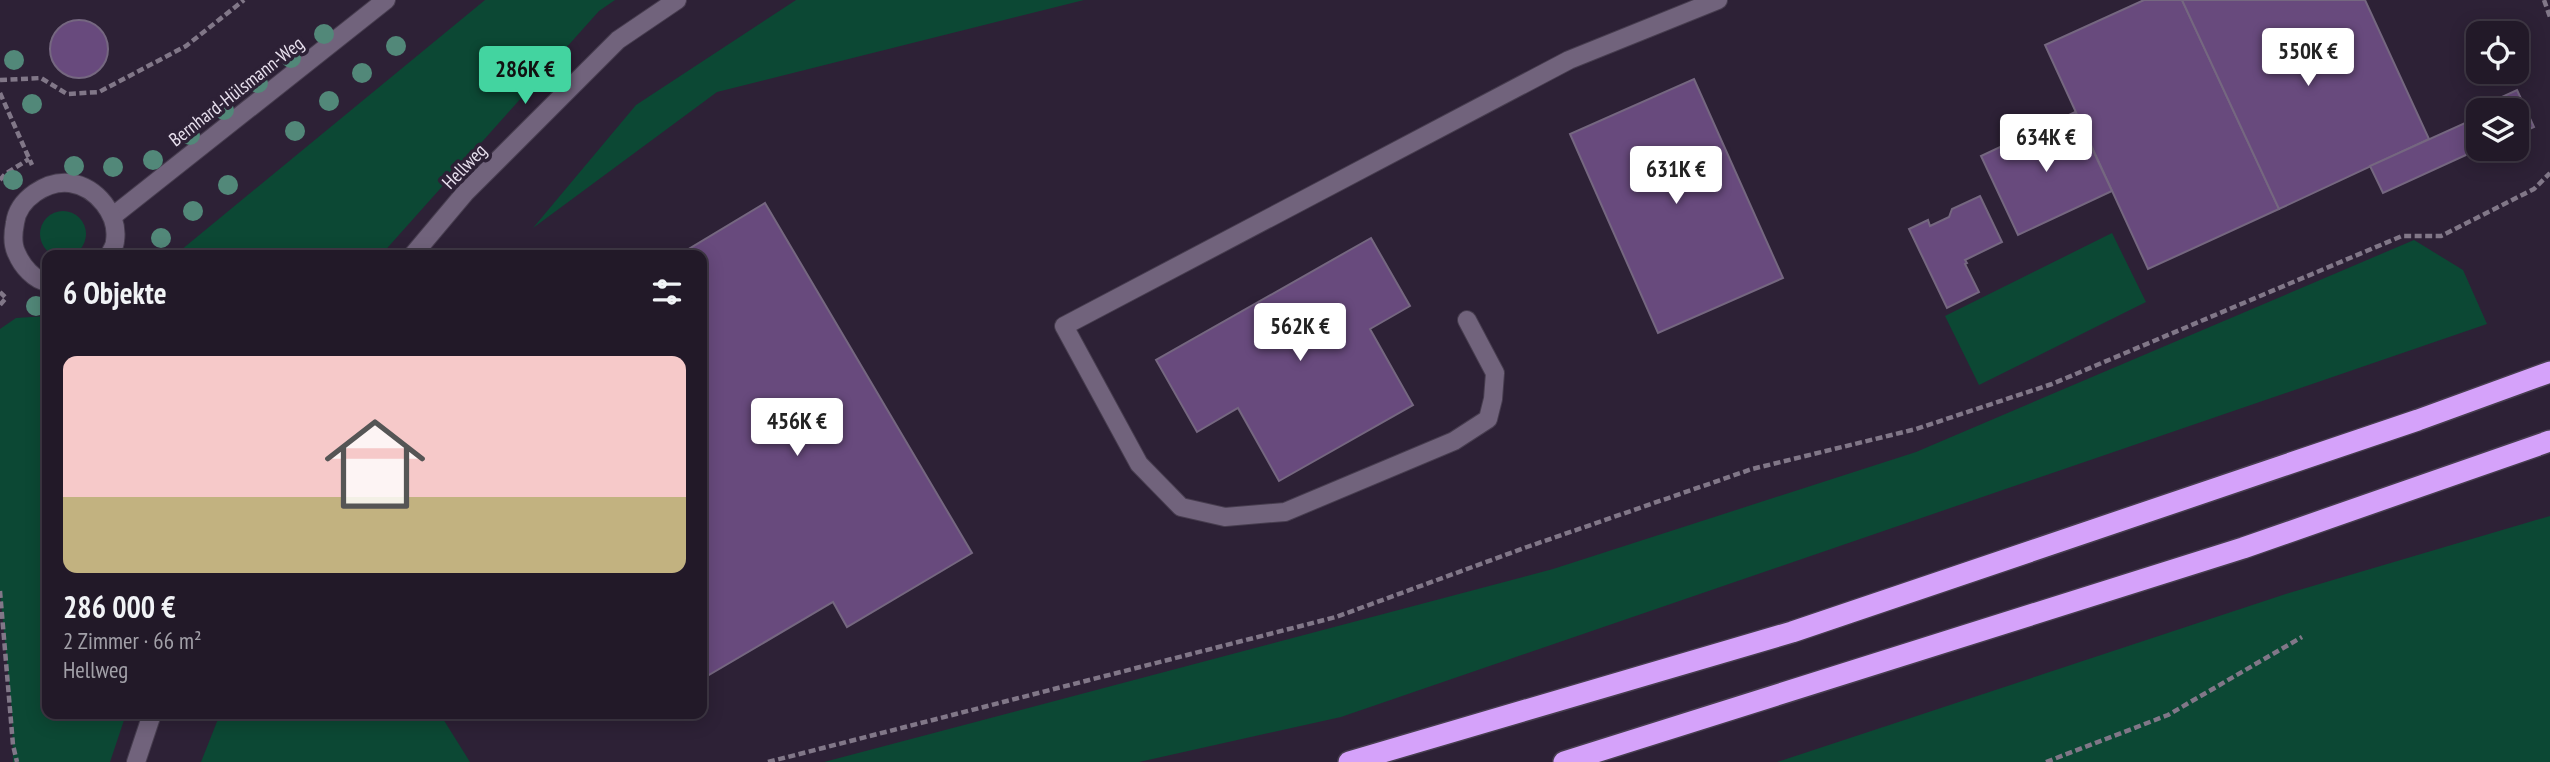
<!DOCTYPE html>
<html lang="de">
<meta charset="utf-8">
<style>
:root{--surface:#221928;--page:#2a2230;--text:#f1f3f6;--muted:#a2a0a8;--line:#3f3845;--accent:#43d4a0}
body{margin:0;font-family:"PT Sans Narrow",sans-serif;background:var(--page);color:var(--text);height:100vh;display:flex;flex-direction:column;font-size:26px;white-space:nowrap}
*{box-sizing:border-box;margin:0}
p{font-size:23px;color:var(--muted)}
.icon{flex:none;width:38px;height:38px;fill:none;stroke:currentColor;stroke-width:2;stroke-linecap:round;stroke-linejoin:round}
.map{position:relative;flex:1;overflow:hidden}
.drawer{position:absolute;left:42px;top:250px;width:665px;height:469px;display:flex;flex-direction:column;background:var(--surface);border-radius:14px;box-shadow:0 4px 18px #0003,0 0 0 2px var(--line)}
.drawer>*{flex:none}
.buttons{position:absolute;left:2466px;top:21px;display:grid;gap:14px}
.buttons a{display:grid;place-items:center;width:63px;height:63px;border-radius:14px;background:var(--surface);box-shadow:0 4px 18px #0003,0 0 0 2px var(--line);font-size:35px}
.price{position:absolute;translate:-50% -60px;padding:0 16px;border-radius:7px;background:#fff;color:#222;font-size:23px;line-height:46px;filter:drop-shadow(0 2px 4px #0008)}
.price::after{content:'';position:absolute;left:50%;top:42px;width:21px;height:16px;margin-left:-10px;background:inherit;clip-path:polygon(0 0,100% 0,50% 100%)}
.price.on{background:var(--accent);color:#111}
ul{padding:0;list-style:none}
li{display:grid;align-content:center;gap:14px;height:371px;padding:0 21px}
li+li{border-top:2px solid var(--line)}
li span{display:grid;place-items:center;height:217px;border-radius:14px;color:#555}
li>.icon{margin-inline-start:auto}
span .icon{width:126px;height:126px;fill:#fffc;stroke-width:1}
li b{font-size:30px}
h2{display:flex;justify-content:space-between;align-items:center;height:84px;padding:0 21px;font-size:30px}
.map>svg:first-child{display:block}
.green{fill:#0c4834}
.building{fill:#684a7d;stroke:#756780;stroke-width:2}
.lines{fill:none;stroke-linecap:round;stroke-linejoin:round}
.lane-casing{stroke:#473d4f;stroke-width:20}
.secondary-casing{stroke:#473d4f;stroke-width:20}
.highway-casing{stroke:#473d4f;stroke-width:24}
.path{stroke:#817788;stroke-width:4.5;stroke-dasharray:7 3.5;stroke-linecap:butt}
.lane{stroke:#71637c;stroke-width:18}
.secondary{stroke:#71637c;stroke-width:18}
.highway{stroke:#d5a2fa;stroke-width:21}
.tree{fill:#528879}
.labels{text-anchor:middle;dominant-baseline:central;stroke-width:7;stroke-linejoin:round;paint-order:stroke}
.street-label{font-size:19px;fill:#e7dfed;stroke:#2d2136}
</style>
<div class="map">
<svg width="2550" height="762" viewBox="0 0 2550 762">
<rect width="100%" height="100%" fill="#2d2136"/>
<g class="green">
<path d="M 485,0 L 615,0 L 599,11 L 381,255 L 175,255 Z"/>
<path d="M 796,0 L 1084,0 L 717,92 L 533,228 L 636,105 Z"/>
<circle cx="63" cy="234" r="23"/>
<path d="M 2112,233 L 2146,302 L 1979,385 L 1945,316 Z"/>
<path d="M 2414,240 L 2463,270 L 2487,324 L 1341,717 L 1139,762 L 824,762 L 1553,569 L 1916,452 Z"/>
<path d="M 47,316 L 47,714 L 126,714 L 110,762 L 13,762 L 12,713 L 0,592 L 0,329 L 16,318 Z"/>
<path d="M 2550,516 L 2550,762 L 1777,762 L 2289,593 Z"/>
<path d="M 220,714 L 440,714 L 470,762 L 201,762 Z"/>
</g>
<g class="building">
<path d="M 2144,0 L 2182,0 L 2279,209 L 2148,269 L 2045,45 Z"/>
<path d="M 2182,0 L 2365,0 L 2429,139 L 2279,209 Z"/>
<circle cx="79" cy="49" r="29"/>
<path d="M 1694,79 L 1783,278 L 1658,333 L 1570,134 Z"/>
<path d="M 2517,90 L 2534,127 L 2516,135 L 2516,110 L 2478,110 L 2478,130 L 2469,112 Z"/>
<path d="M 2075,112 L 2112,191 L 2018,235 L 1981,156 Z"/>
<path d="M 2465,123 L 2477,150 L 2383,193 L 2370,166 Z"/>
<path d="M 1980,196 L 2002,242 L 1965,260 L 1967,263 L 1965,264 L 1979,292 L 1947,308 L 1909,229 L 1928,220 L 1930,226 L 1949,217 L 1952,209 Z"/>
<path d="M 765,203 L 972,553 L 847,627 L 833,602 L 702,679 L 702,256 L 677,256 Z"/>
<path d="M 1371,238 L 1410,306 L 1370,329 L 1413,405 L 1279,481 L 1238,408 L 1197,432 L 1156,360 Z"/>
</g>
<g class="lines">
<g class="lane-casing">
<g id="lane">
<path d="M 113,216 L 386,0"/>
<path d="M 47,282 C 34,280 22,266 17,254 C 12,245 13,233 15,223 C 18,199 47,180 70,183 C 97,187 119,215 115,241 C 115,246 111,251 109,256"/>
<path d="M 1467,320 L 1495,373 L 1493,399 L 1488,419 L 1454,441 L 1285,512 L 1225,517 L 1181,507 L 1139,464 L 1064,326 L 1569,60 L 1718,0"/>
</g>
</g>
<g class="secondary-casing">
<g id="secondary">
<path d="M 412,256 L 465,193 L 618,40 L 677,0"/>
<path d="M 136,762 L 152,714"/>
</g>
</g>
<g class="highway-casing">
<g id="highway">
<path d="M 1349,762 L 1792,632 L 2418,420 L 2550,372"/>
<path d="M 1564,762 L 2243,548 L 2550,441"/>
</g>
</g>
<g class="path">
<path d="M 2544,0 L 2550,17"/>
<path d="M 0,80 L 41,78 L 67,94 L 99,92 L 186,46 L 244,0"/>
<path d="M 0,93 L 32,165"/>
<path d="M 0,180 L 5,174 L 29,159"/>
<path d="M 0,292 L 6,298 L 0,305"/>
<path d="M 0,591 L 13,745 L 17,762"/>
<path d="M 768,762 L 1336,617 L 1527,547 L 1752,469 L 1916,429 L 2052,384 L 2402,236 L 2441,236 L 2534,189 L 2550,173"/>
<path d="M 2046,762 L 2168,715 L 2302,637"/>
</g>
<use href="#lane" class="lane"/>
<use href="#secondary" class="secondary"/>
<use href="#highway" class="highway"/>
</g>
<g class="tree">
<circle cx="324" cy="34" r="10"/>
<circle cx="396" cy="46" r="10"/>
<circle cx="291" cy="58" r="10"/>
<circle cx="14" cy="60" r="10"/>
<circle cx="362" cy="73" r="10"/>
<circle cx="258" cy="83" r="10"/>
<circle cx="329" cy="101" r="10"/>
<circle cx="32" cy="104" r="10"/>
<circle cx="224" cy="110" r="10"/>
<circle cx="295" cy="131" r="10"/>
<circle cx="190" cy="135" r="10"/>
<circle cx="153" cy="160" r="10"/>
<circle cx="74" cy="166" r="10"/>
<circle cx="113" cy="167" r="10"/>
<circle cx="13" cy="180" r="10"/>
<circle cx="228" cy="185" r="10"/>
<circle cx="193" cy="211" r="10"/>
<circle cx="161" cy="238" r="10"/>
<circle cx="36" cy="306" r="10"/>
</g>
<g class="labels">
<g class="street-label">
<text transform="translate(236 91) rotate(-38)">Bernhard-Hülsmann-Weg</text>
<text transform="translate(464 166) rotate(-46)">Hellweg</text>
</g>
</g>
</svg>
<div class="buttons">
<a><svg class="icon" aria-label="locate" viewBox="0 0 24 24"><circle cx="12" cy="12" r="6"/><path d="M12 2v4M12 18v4M2 12h4M18 12h4"/></svg></a>
<a><svg class="icon" aria-label="layers" viewBox="0 0 24 24"><path d="M12 4l9 5-9 5-9-5zM3 14l9 5 9-5"/></svg></a>
</div>
<b class="price" style="left:2308px;top:88px">550K €</b>
<b class="price on" style="left:525px;top:106px">286K €</b>
<b class="price" style="left:2046px;top:174px">634K €</b>
<b class="price" style="left:1676px;top:206px">631K €</b>
<b class="price" style="left:1300px;top:363px">562K €</b>
<b class="price" style="left:797px;top:458px">456K €</b>
<section class="drawer">
<h2>6 Objekte<svg class="icon" aria-label="filters" viewBox="0 0 24 24"><path d="M4 7h16M4 17h16"/><circle cx="9" cy="7" r="2"/><circle cx="15" cy="17" r="2"/></svg></h2>
<ul>
<li><span style="background:linear-gradient(#f6c9c9 65%,#c2b280 0)"><svg class="icon" aria-label="home" viewBox="0 0 24 24"><path d="M3 11l9-7 9 7M6 9v11h12V9"/></svg></span><div><b>286 000 €</b><p>2 Zimmer · 66 m²</p><p>Hellweg</p></div></li>
</ul>
</section>
</div>
